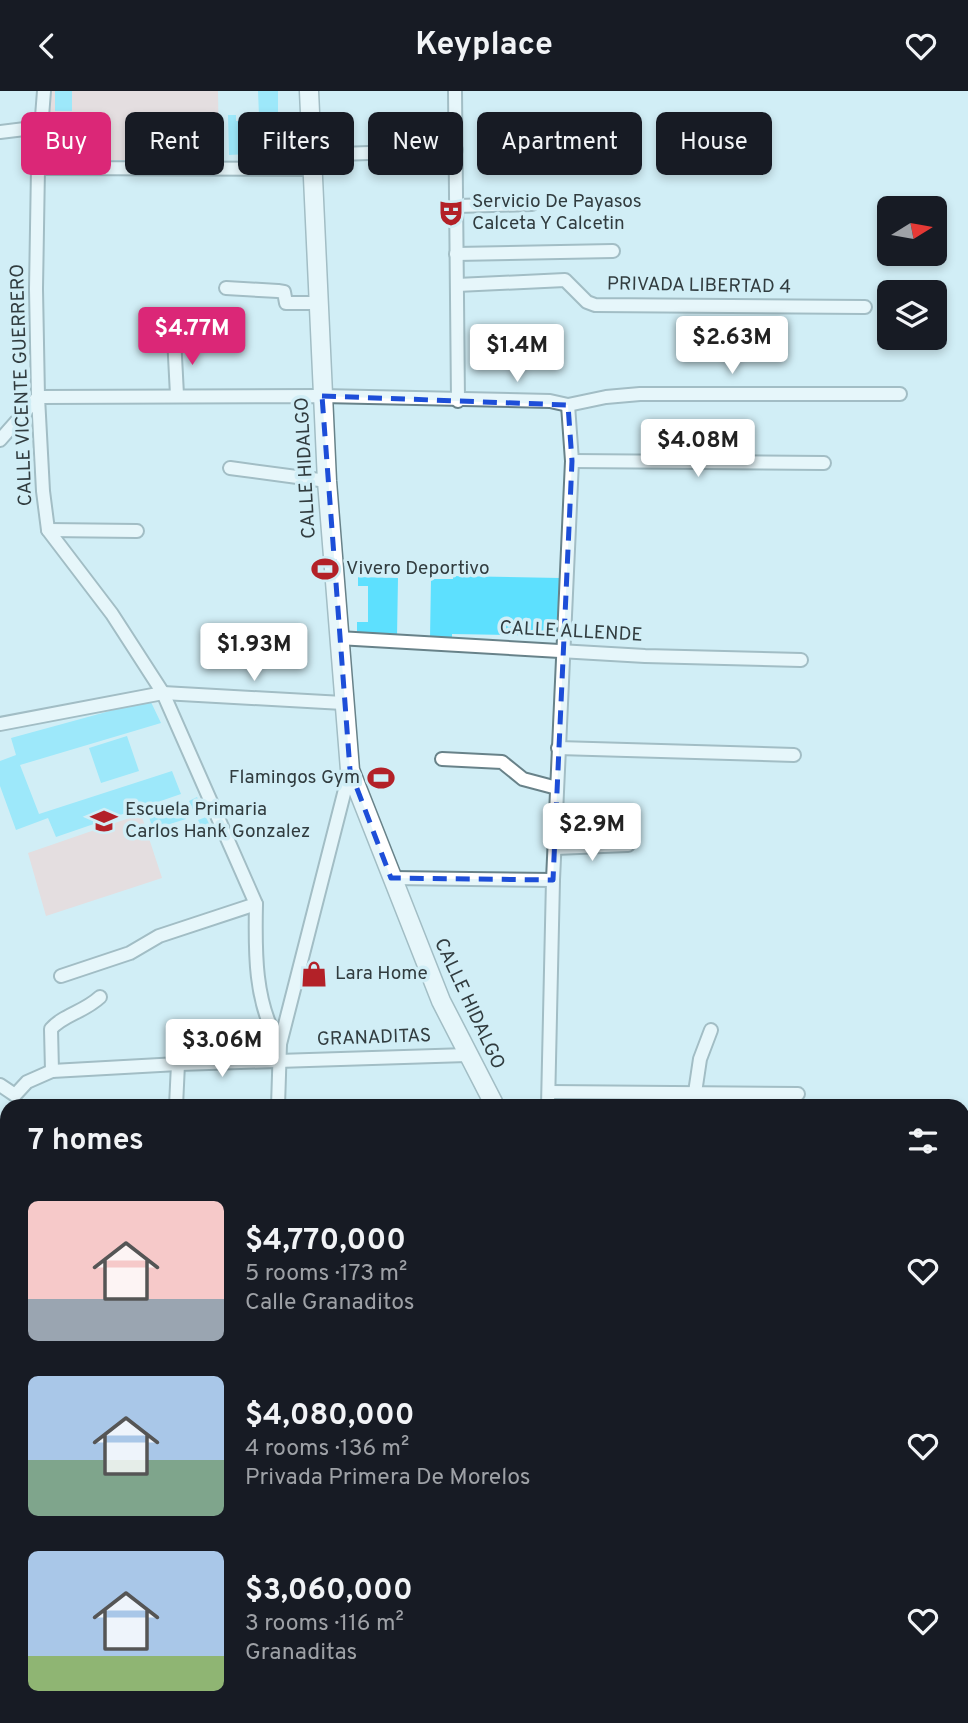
<!DOCTYPE html>
<meta charset="utf-8">
<style>
:root{--surface:#171b24;--page:#20242c;--text:#f1f3f6;--muted:#9ea1a6;--accent:#db2777}
body{margin:0;font-family:Overpass,sans-serif;background:var(--page);color:var(--text);height:100vh;display:flex;flex-direction:column;font-size:26px;white-space:nowrap}
*{box-sizing:border-box;margin:0}
p{font-size:23px;color:var(--muted)}
.icon{flex:none;width:38px;height:38px;fill:none;stroke:currentColor;stroke-width:2;stroke-linecap:round;stroke-linejoin:round}
.map{position:relative;flex:1;overflow:hidden}
.panel{position:absolute;left:0px;top:1008px;width:970px;height:625px;display:flex;flex-direction:column;background:var(--surface);border-radius:21px 21px 0 0;box-shadow:0 4px 10px #0003}
.panel>*{flex:none}
.banner{position:absolute;left:21px;top:21px;width:928px;height:63px;display:flex;gap:14px}
.needle{width:46px;rotate:79deg}
.controls{position:absolute;left:877px;top:105px;display:grid;gap:14px}
.controls a{display:grid;place-items:center;width:70px;height:70px;border-radius:10px;background:var(--surface);box-shadow:0 4px 10px #0003;font-size:35px}
.price{position:absolute;translate:-50% -60px;padding:0 16px;border-radius:7px;background:#fff;color:#222;font-size:23px;line-height:46px;filter:drop-shadow(0 2px 4px #0008)}
.price::after{content:'';position:absolute;left:50%;top:42px;width:21px;height:16px;margin-left:-10px;background:inherit;clip-path:polygon(0 0,100% 0,50% 100%)}
.price.on{background:var(--accent);color:#fff}
ul{padding:0;list-style:none}
li{display:flex;align-items:center;gap:21px;height:175px;padding:0 28px}
li span{display:grid;place-items:center;flex:none;width:196px;height:140px;border-radius:10px;color:#555}
li>.icon{margin-inline-start:auto}
span .icon{width:84px;height:84px;fill:#fffc;stroke-width:1}
li b{font-size:30px}
h2{display:flex;justify-content:space-between;align-items:center;height:84px;padding:0 28px;font-size:30px}
.chip{padding:0 24px;border-radius:10px;background:var(--surface);box-shadow:0 4px 10px #0003;font-size:24px;line-height:63px}
.chip.on{background:var(--accent);color:#fff}
header{display:flex;justify-content:space-between;align-items:center;height:91px;padding:0 28px;background:var(--surface);font-size:32px;font-weight:700}
.map>svg:first-child{display:block}
.green{fill:#fac9c5}
.building{fill:#5de0fe}
.lines{fill:none;stroke-linecap:round;stroke-linejoin:round}
.minor-casing{stroke:#688289;stroke-width:16}
.secondary-casing{stroke:#688289;stroke-width:21}
.minor{stroke:#fff;stroke-width:12}
.secondary{stroke:#fff;stroke-width:18}
.marked{fill:none;stroke:#1d4ed8;stroke-width:5;stroke-dasharray:14 9;stroke-linejoin:round}
.labels{text-anchor:middle;dominant-baseline:central;stroke-width:7;stroke-linejoin:round;paint-order:stroke}
.poi-label{font-size:19px;fill:#313c3f;stroke:#d1eef6;text-anchor:start}
.street-label{font-size:19px;fill:#313c3f;stroke:#d1eef6}
</style>
<header><svg class="icon" aria-label="back" viewBox="0 0 24 24"><path d="M15 5l-7 7 7 7"/></svg>Keyplace<svg class="icon" aria-label="heart" viewBox="0 0 24 24"><path d="M12 20l-8-8c-3-5 5-10 8-4 3-6 11-1 8 4z"/></svg></header>
<div class="map">
<svg width="968" height="1632" viewBox="0 0 968 1632">
<rect width="100%" height="100%" fill="#d1eef6"/>
<g class="green">
<path d="M 50,0 L 218,0 L 219,69 L 48,69 Z"/>
<path d="M 141,723 L 162,787 L 46,825 L 28,762 Z"/>
</g>
<g class="building">
<rect x="55" y="0" width="17" height="20"/>
<path d="M 258,0 L 278,0 L 278,26 L 288,26 L 289,47 L 277,47 L 279,61 L 229,64 L 228,24 L 236,24 L 236,30 L 251,30 L 251,26 L 259,25 Z"/>
<path d="M 53,31 L 76,31 L 76,64 L 52,64 Z"/>
<path d="M 453,485 L 560,487 L 559,545 L 452,543 L 452,547 L 430,547 L 431,488 L 453,488 Z"/>
<path d="M 358,486 L 398,487 L 397,546 L 357,545 L 357,531 L 368,531 L 368,495 L 358,495 Z"/>
<path d="M 150,609 L 161,632 L 20,674 L 39,723 L 172,680 L 181,703 L 56,746 L 48,727 L 16,739 L 0,695 L 0,670 L 16,664 L 11,647 Z"/>
<path d="M 127,645 L 139,680 L 101,692 L 89,657 Z"/>
<path d="M 197,706 L 202,718 L 194,721 L 189,710 Z"/>
<path d="M 181,710 L 186,728 L 157,737 L 157,734 L 152,735 L 147,720 Z"/>
<path d="M 206,726 L 210,735 L 203,739 L 198,729 Z"/>
<path d="M 155,736 L 157,745 L 152,746 L 149,737 Z"/>
<path d="M 203,1626 L 253,1626 L 253,1630 L 203,1632 Z"/>
<path d="M 270,1626 L 291,1626 L 292,1631 L 270,1631 Z"/>
</g>
<g class="lines">
<g class="minor-casing">
<g id="minor">
<path d="M 44,0 L 38,77 L 36,198 L 38,306 L 43,400 L 48,439 L 112,523 L 163,602 L 256,813 C 255,858 254,914 280,953"/>
<path d="M 455,0 L 458,310"/>
<path d="M 0,41 L 41,36"/>
<path d="M 311,64 L 456,59"/>
<path d="M 38,77 L 312,78"/>
<path d="M 457,115 L 532,113"/>
<path d="M 456,163 L 613,160"/>
<path d="M 457,194 L 565,189 L 587,211 L 595,214 L 865,216"/>
<path d="M 226,197 L 278,200 L 284,201 L 286,212 L 318,212"/>
<path d="M 177,304 L 174,246 L 180,241 L 229,238"/>
<path d="M 0,349 L 38,306 L 322,305 L 550,310 L 568,314 L 606,306 L 640,303 L 900,303"/>
<path d="M 572,370 L 824,372"/>
<path d="M 230,377 L 327,390"/>
<path d="M 48,439 L 137,440"/>
<path d="M 338,547 L 645,565 L 801,569"/>
<path d="M 0,633 L 163,602 L 343,612"/>
<path d="M 558,657 L 794,664"/>
<path d="M 442,668 L 502,671 L 523,688 L 557,697"/>
<path d="M 555,757 L 628,754"/>
<path d="M 391,787 L 553,789"/>
<path d="M 61,885 L 130,862 L 159,845 L 256,813"/>
<path d="M 52,980 L 51,938 C 63,924 84,921 100,906"/>
<path d="M 0,994 L 15,1004 L 27,991 L 52,980 L 178,973 L 467,964"/>
<path d="M 549,1001 L 798,1003"/>
<path d="M 176,1015 L 178,973"/>
<path d="M 278,1015 L 280,953 L 350,679"/>
<path d="M 548,1015 L 553,789 L 572,370 L 568,314"/>
<path d="M 693,1015 L 700,968 L 711,939"/>
<path d="M 0,1054 L 7,1034"/>
<path d="M 0,1122 L 7,1125"/>
<path d="M 0,1163 L 7,1165"/>
<path d="M 0,1290 L 7,1292"/>
<path d="M 0,1412 L 7,1412"/>
<path d="M 962,1505 L 968,1503"/>
<path d="M 0,1582 L 7,1581"/>
<path d="M 175,1626 L 177,1632"/>
<path d="M 328,1626 L 329,1632"/>
<path d="M 417,1632 L 427,1626"/>
</g>
</g>
<g class="secondary-casing">
<g id="secondary">
<path d="M 309,0 L 327,390 L 350,679 L 441,910 L 495,1015"/>
<path d="M 780,1626 L 783,1632"/>
</g>
</g>
<use href="#minor" class="minor"/>
<use href="#secondary" class="secondary"/>
</g>
<path d="M0 0H968V1632H0ZM 322,305 L 568,314 L 572,370 L 553,789 L 391,787 L 350,679 Z" fill="#d1eef6" fill-opacity=".55" fill-rule="evenodd"/>
<path class="marked" d="M 322,305 L 568,314 L 572,370 L 553,789 L 391,787 L 350,679 Z"/>
<defs>
<g id="theatre-bare" transform="scale(2.1)"><path d="M-5-5.5Q0-4 5-5.5V0Q5 5 0 6Q-5 5-5 0ZM-3.3-2.5H-1v1.5H-3.3ZM1-2.5H3.3v1.5H1ZM-2.8 1Q0 5.5 2.8 1Z" fill="#b32128" stroke="#d1eef6" stroke-width="2.5" paint-order="stroke"/></g>
<g id="stadium-bare" transform="scale(2.1)"><path d="M0-5a6.5 5 0 1 0 0 10a6.5 5 0 1 0 0-10ZM-3.5-1.8h7v3.6h-7Z" fill="#b32128" stroke="#d1eef6" stroke-width="2.5" paint-order="stroke"/></g>
<g id="school-bare" transform="scale(2.1)"><path d="M0-5L7-2L0 1L-7-2ZM-4 1L0 2.5L4 1V4Q0 6-4 4Z" fill="#b32128" stroke="#d1eef6" stroke-width="2.5" paint-order="stroke"/></g>
<g id="shop-bare" transform="scale(2.1)"><path d="M-5-2.5h2.3a2.7 3.5 0 0 1 5.4 0H5L5.5 6h-11ZM-1.5-2.5h3a1.5 2.3 0 0 0-3 0Z" fill="#b32128" stroke="#d1eef6" stroke-width="2.5" paint-order="stroke"/></g>
</defs>
<g fill-rule="evenodd">
<use href="#theatre-bare" x="451" y="122"/>
<use href="#stadium-bare" x="325" y="478"/>
<use href="#stadium-bare" x="381" y="687"/>
<use href="#school-bare" x="104" y="730"/>
<use href="#shop-bare" x="314" y="883"/>
</g>
<g class="labels">
<g class="poi-label">
<text x="472" y="111">Servicio De Payasos<tspan x="472" dy="22">Calceta Y Calcetin</tspan></text>
<text x="346" y="478">Vivero Deportivo</text>
<text x="360" y="687" text-anchor="end">Flamingos Gym</text>
<text x="125" y="719">Escuela Primaria<tspan x="125" dy="22">Carlos Hank Gonzalez</tspan></text>
<text x="335" y="883">Lara Home</text>
</g>
<g class="street-label">
<text transform="translate(699 195) rotate(1)">PRIVADA LIBERTAD 4</text>
<text transform="translate(22 294) rotate(-92)">CALLE VICENTE GUERRERO</text>
<text transform="translate(306 377) rotate(-93)">CALLE HIDALGO</text>
<text transform="translate(571 541) rotate(3)">CALLE ALLENDE</text>
<text transform="translate(469 913) rotate(65)">CALLE HIDALGO</text>
<text transform="translate(374 947) rotate(-2)">GRANADITAS</text>
</g>
</g>
</svg>
<div class="controls">
<a><svg class="needle" viewBox="-14 -14 28 28"><path d="M0-13l5 13h-10z" fill="#e53935"/><path d="M0 13l5-13h-10z" fill="#9ea1a6"/></svg></a>
<a><svg class="icon" aria-label="layers" viewBox="0 0 24 24"><path d="M12 4l9 5-9 5-9-5zM3 14l9 5 9-5"/></svg></a>
</div>
<b class="price on" style="left:192px;top:276px">$4.77M</b>
<b class="price" style="left:732px;top:285px">$2.63M</b>
<b class="price" style="left:517px;top:293px">$1.4M</b>
<b class="price" style="left:698px;top:388px">$4.08M</b>
<b class="price" style="left:254px;top:592px">$1.93M</b>
<b class="price" style="left:592px;top:772px">$2.9M</b>
<b class="price" style="left:222px;top:988px">$3.06M</b>
<div class="banner">
<a class="chip on">Buy</a>
<a class="chip">Rent</a>
<a class="chip">Filters</a>
<a class="chip">New</a>
<a class="chip">Apartment</a>
<a class="chip">House</a>
</div>
<section class="panel">
<h2>7 homes<svg class="icon" aria-label="filters" viewBox="0 0 24 24"><path d="M4 7h16M4 17h16"/><circle cx="9" cy="7" r="2"/><circle cx="15" cy="17" r="2"/></svg></h2>
<ul>
<li><span style="background:linear-gradient(#f6c9c9 70%,#9aa5b1 0)"><svg class="icon" aria-label="home" viewBox="0 0 24 24"><path d="M3 11l9-7 9 7M6 9v11h12V9"/></svg></span><div><b>$4,770,000</b><p>5 rooms · 173 m²</p><p>Calle Granaditos</p></div><svg class="icon" aria-label="heart" viewBox="0 0 24 24"><path d="M12 20l-8-8c-3-5 5-10 8-4 3-6 11-1 8 4z"/></svg></li>
<li><span style="background:linear-gradient(#a9c7e8 60%,#7fa58c 0)"><svg class="icon" aria-label="home" viewBox="0 0 24 24"><path d="M3 11l9-7 9 7M6 9v11h12V9"/></svg></span><div><b>$4,080,000</b><p>4 rooms · 136 m²</p><p>Privada Primera De Morelos</p></div><svg class="icon" aria-label="heart" viewBox="0 0 24 24"><path d="M12 20l-8-8c-3-5 5-10 8-4 3-6 11-1 8 4z"/></svg></li>
<li><span style="background:linear-gradient(#a9c7e8 75%,#8fb573 0)"><svg class="icon" aria-label="home" viewBox="0 0 24 24"><path d="M3 11l9-7 9 7M6 9v11h12V9"/></svg></span><div><b>$3,060,000</b><p>3 rooms · 116 m²</p><p>Granaditas</p></div><svg class="icon" aria-label="heart" viewBox="0 0 24 24"><path d="M12 20l-8-8c-3-5 5-10 8-4 3-6 11-1 8 4z"/></svg></li>
</ul>
</section>
</div>
